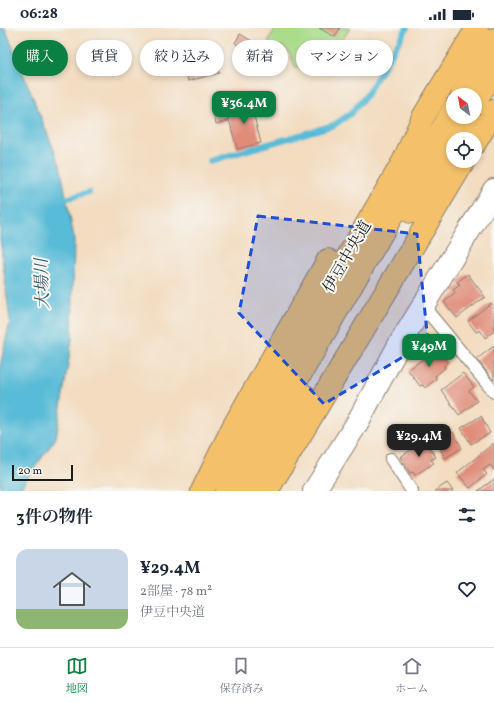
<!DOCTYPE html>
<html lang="ja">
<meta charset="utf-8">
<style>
:root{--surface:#fff;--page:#f6f6f7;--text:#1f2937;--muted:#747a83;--line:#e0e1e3;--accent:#0b8043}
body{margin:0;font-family:Vollkorn,"Noto Serif JP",serif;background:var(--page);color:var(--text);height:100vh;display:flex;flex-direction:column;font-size:15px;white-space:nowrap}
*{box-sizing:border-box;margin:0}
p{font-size:13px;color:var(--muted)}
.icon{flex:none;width:22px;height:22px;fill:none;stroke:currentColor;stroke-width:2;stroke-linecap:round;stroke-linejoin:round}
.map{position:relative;height:463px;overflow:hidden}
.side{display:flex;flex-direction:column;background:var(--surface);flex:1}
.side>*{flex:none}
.guide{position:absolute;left:12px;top:12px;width:470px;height:36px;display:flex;gap:8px}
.needle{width:26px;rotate:328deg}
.tools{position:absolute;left:446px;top:60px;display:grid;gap:8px}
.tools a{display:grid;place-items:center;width:36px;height:36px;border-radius:50%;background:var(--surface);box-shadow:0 2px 6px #0003;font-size:20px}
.scale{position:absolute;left:12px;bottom:10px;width:61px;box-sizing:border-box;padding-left:4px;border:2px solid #1c1c1c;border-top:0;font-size:11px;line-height:14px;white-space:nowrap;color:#1c1c1c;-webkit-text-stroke:3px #f6f6f2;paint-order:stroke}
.price{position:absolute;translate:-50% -34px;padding:0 9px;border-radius:8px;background:var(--accent);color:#fff;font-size:13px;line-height:26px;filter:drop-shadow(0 1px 2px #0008)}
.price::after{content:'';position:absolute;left:50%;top:24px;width:12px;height:9px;margin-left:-6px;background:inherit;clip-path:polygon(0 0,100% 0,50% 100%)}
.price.current{background:#222;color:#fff}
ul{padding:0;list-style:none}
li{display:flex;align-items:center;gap:12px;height:100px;padding:0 16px}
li+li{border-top:1px solid var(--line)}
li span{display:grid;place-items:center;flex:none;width:112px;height:80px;border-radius:12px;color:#555}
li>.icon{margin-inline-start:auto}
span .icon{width:48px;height:48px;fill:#fffc;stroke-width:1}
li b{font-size:17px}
h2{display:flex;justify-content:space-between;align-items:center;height:48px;padding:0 16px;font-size:17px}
.tag{padding:0 14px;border-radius:18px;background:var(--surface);box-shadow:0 2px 6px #0003;font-size:14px;line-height:36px}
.tag.current{background:var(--accent);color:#fff}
.status{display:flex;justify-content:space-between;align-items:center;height:28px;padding:0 20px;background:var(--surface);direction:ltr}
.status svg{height:11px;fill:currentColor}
.menu{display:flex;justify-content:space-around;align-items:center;height:56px;border-top:1px solid var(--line);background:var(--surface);font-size:11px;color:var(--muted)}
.menu a{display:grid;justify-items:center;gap:2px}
.menu .current{color:var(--accent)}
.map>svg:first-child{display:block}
.green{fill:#aadc8a;stroke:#637c53}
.water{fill:#59bbd7;stroke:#3a6c7a}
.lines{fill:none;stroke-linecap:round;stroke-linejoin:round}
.stream{stroke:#59bbd7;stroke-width:6}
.building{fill:#e08c79}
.service-casing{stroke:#887c6e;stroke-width:14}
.minor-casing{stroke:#887c6e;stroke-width:24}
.trunk-casing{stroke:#887c6e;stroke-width:24}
.motorway-casing{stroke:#887c6e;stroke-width:24}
.service{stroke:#fff;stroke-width:12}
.minor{stroke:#fff;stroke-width:22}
.trunk{stroke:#f4c16a;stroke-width:22}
.motorway{stroke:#f4c16a;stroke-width:22}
.marked{fill:#1d4ed8;fill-opacity:0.2;stroke:#1d4ed8;stroke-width:3;stroke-dasharray:8 5;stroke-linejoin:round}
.labels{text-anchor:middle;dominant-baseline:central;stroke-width:4;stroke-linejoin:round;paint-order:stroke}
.street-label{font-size:16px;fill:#1c1c1c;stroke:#f6f6f2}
.water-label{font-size:17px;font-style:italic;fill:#345c67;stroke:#f6f6f2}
</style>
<div class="status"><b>06:28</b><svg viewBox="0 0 49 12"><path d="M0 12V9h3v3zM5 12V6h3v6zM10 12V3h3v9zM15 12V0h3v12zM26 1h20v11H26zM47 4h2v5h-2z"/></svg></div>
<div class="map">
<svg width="494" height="463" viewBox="0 0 494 463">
<rect width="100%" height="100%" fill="#f6f6f2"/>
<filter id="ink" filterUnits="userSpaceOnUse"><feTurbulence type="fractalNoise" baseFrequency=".025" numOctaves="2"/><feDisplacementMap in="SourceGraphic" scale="8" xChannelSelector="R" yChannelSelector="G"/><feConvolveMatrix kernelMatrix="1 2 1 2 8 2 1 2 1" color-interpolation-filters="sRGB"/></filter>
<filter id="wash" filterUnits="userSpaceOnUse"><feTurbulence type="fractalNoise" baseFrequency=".012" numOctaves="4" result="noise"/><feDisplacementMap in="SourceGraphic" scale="16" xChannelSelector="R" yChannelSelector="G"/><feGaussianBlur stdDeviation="0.9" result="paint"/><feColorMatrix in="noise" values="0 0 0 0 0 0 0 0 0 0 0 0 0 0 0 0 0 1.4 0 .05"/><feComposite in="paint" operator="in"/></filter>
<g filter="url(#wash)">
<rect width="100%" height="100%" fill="#f3dcc0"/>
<path class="green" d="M 276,0 L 350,0 L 332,27 L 299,41 L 295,40 C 293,33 289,18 280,18 C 278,18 273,20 270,21 C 266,13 272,6 276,0 Z"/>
<path class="water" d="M 0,0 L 5,0 L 60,137 L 74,210 L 72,312 L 56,410 L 18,463 L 0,463 L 0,338 L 10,293 L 0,210 Z"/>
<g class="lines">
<g class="stream">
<path d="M 210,133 L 334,97 L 350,86 L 365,69 L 407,0"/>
<path d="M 59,173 L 89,164"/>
</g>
</g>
<g id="blocks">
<g class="building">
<path d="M 319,0 L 340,0 L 335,9 Z"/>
<path d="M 240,6 L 258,17 L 252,26 L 235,15 Z"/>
<path d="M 213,22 L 219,45 L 188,53 L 182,29 Z"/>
<path d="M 250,73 L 261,115 L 237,121 L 226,80 Z"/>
<path d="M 226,84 L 228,93 L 216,96 L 214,87 Z"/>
<path d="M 468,246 L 485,269 L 457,290 L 444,274 L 456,265 L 453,262 L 460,257 L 457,254 Z"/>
<path d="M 491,275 L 494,279 L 494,303 L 485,310 L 480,302 L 476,304 L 468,293 Z"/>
<path d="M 494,318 L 494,351 L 493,352 L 477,331 Z"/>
<path d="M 437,320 L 448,335 L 444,338 L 445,340 L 435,348 L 436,351 L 425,360 L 423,357 L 420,358 L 408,342 Z"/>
<path d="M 463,345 L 474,359 L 469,363 L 477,373 L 459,387 L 441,362 Z"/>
<path d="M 481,388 L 490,405 L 471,416 L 461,400 Z"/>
<path d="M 453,404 L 462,420 L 445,430 L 436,413 Z"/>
<path d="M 425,413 L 436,429 L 431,432 L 434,435 L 415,447 L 413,444 L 410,445 L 400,429 Z"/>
<path d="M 494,415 L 494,442 L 490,437 L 483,442 L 487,446 L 470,460 L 457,445 Z"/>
<path d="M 494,451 L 494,463 L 478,463 Z"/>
<path d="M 447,455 L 453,463 L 435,463 Z"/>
</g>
</g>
</g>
<g filter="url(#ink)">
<use href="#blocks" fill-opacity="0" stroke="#887c6e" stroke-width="1"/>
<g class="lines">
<g class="service-casing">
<g id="service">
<path d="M 423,278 L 494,364"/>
<path d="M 391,431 L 412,463"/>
</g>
</g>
<g class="minor-casing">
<path id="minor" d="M 314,463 L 356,397 L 399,317 L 494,162"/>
</g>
<g class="trunk-casing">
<g id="trunk">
<path d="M 475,115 L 494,83"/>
<path d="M 202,463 L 232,401 L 328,232"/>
<path d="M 226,463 L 236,436 L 334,252 L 403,134 L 423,89 L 477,0"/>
<path d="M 267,463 L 464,133"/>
</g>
</g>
<g class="motorway-casing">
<g id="motorway">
<path d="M 462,67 L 494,11"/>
<path d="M 475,75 L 494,42"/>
<path d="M 454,111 L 467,89"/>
<path d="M 411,184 L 453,113"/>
<path d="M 236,463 L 275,390 L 453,82"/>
<path d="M 255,463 L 269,432 L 305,368"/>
</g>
</g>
<use href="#service" class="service"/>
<use href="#minor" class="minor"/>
<use href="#trunk" class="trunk"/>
<use href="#motorway" class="motorway"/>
</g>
</g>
<path class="marked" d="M 258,188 L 417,206 L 428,314 L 324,376 L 239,285 Z"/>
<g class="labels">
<g class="street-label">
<text transform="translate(348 229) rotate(-60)">伊豆中央道</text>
</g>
<g class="water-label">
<text transform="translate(43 256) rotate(-92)">大場川</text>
</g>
</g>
</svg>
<div class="tools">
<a><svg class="needle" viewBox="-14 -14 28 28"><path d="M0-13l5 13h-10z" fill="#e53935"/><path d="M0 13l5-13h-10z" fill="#747a83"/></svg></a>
<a><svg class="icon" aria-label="locate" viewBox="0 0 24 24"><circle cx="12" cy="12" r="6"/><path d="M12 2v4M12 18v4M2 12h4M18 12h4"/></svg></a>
</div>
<div class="scale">20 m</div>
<b class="price" style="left:244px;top:97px">¥36.4M</b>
<b class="price" style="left:429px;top:340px">¥49M</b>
<b class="price current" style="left:419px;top:430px">¥29.4M</b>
<div class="guide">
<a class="tag current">購入</a>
<a class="tag">賃貸</a>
<a class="tag">絞り込み</a>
<a class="tag">新着</a>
<a class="tag">マンション</a>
</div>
</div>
<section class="side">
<h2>3件の物件<svg class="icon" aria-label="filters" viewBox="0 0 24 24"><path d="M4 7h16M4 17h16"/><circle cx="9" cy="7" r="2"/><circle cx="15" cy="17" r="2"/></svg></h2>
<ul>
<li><span style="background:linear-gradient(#c9d6e8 75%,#8fb573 0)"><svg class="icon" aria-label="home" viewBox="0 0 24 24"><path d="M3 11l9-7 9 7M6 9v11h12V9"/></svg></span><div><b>¥29.4M</b><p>2部屋 · 78 m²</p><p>伊豆中央道</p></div><svg class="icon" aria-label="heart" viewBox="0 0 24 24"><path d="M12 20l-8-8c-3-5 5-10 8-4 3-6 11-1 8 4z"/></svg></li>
</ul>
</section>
<nav class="menu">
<a class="current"><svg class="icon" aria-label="map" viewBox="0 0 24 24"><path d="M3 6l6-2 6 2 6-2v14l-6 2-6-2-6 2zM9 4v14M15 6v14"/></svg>地図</a>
<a><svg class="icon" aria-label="saved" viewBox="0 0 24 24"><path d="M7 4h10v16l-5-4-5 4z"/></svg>保存済み</a>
<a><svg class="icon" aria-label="home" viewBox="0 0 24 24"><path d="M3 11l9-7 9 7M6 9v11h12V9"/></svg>ホーム</a>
</nav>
